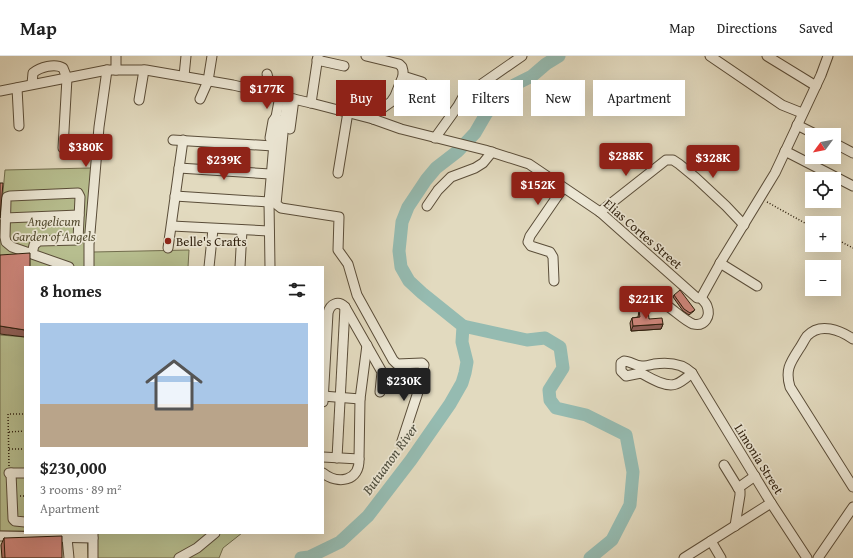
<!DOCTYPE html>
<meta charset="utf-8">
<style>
:root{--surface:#fff;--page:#f2f2f2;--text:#222;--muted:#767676;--line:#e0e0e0;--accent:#8f2418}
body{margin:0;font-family:"Gentium Book Plus",serif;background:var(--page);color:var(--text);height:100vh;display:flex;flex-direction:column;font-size:15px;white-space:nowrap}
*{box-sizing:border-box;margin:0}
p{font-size:13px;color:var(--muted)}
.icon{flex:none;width:22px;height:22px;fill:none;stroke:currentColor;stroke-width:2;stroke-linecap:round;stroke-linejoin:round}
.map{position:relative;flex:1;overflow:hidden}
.side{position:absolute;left:24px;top:210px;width:300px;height:268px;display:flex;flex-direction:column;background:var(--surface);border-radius:0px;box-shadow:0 4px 16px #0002}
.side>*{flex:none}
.guide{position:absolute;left:336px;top:24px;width:380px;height:36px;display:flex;gap:8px}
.needle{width:26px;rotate:238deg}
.fabs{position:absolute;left:805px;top:72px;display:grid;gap:8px}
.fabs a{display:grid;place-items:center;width:36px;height:36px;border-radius:0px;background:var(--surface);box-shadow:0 4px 16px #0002;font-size:20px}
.price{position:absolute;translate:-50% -34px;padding:0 9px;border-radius:4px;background:var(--accent);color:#fff;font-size:13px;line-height:26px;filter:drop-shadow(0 1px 2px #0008)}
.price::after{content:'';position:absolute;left:50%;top:24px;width:12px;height:9px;margin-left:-6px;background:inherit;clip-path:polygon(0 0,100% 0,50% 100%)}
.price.active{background:#222;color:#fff}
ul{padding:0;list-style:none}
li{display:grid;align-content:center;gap:8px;height:212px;padding:0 16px}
li span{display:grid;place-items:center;height:124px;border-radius:0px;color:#555}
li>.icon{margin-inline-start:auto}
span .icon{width:72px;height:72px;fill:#fffc;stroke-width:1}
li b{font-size:17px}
h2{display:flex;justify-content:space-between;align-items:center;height:48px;padding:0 16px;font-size:17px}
.tag{padding:0 14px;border-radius:0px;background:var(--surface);box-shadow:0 4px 16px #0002;font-size:14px;line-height:36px}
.tag.active{background:var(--accent);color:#fff}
header{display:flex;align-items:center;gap:24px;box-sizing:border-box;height:56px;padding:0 20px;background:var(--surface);border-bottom:1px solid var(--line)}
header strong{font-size:19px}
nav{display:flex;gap:22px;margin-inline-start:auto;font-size:14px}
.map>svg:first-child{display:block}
.green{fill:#b7be8f;stroke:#726e4e}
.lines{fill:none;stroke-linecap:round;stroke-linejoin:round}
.river{stroke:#95bbb1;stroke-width:13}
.minor-casing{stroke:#5a4d39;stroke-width:11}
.path{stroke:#2d1e0c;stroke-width:1.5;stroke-dasharray:1 2;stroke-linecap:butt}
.minor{stroke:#ece7d5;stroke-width:9}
.wall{fill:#b1736a;stroke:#2d1e0c}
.shaded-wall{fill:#905e56;stroke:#2d1e0c}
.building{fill:#ce867b;stroke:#2d1e0c}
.poi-dot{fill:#8f2418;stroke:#ece7d5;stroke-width:1.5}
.labels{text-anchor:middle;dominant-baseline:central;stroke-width:3.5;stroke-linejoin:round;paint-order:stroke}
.park-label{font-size:13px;font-style:italic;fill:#564e33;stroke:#ece7d5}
.street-label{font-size:13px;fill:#2d1e0c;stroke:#ece7d5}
.poi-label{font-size:13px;fill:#2d1e0c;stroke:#ece7d5;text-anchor:start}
.water-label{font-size:14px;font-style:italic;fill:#4c4d3e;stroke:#ece7d5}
</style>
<header>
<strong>Map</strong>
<nav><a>Map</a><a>Directions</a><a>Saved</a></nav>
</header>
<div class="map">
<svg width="853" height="502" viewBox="0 0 853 502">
<rect width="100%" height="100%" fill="#e2dabf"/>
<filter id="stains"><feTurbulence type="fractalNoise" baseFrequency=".005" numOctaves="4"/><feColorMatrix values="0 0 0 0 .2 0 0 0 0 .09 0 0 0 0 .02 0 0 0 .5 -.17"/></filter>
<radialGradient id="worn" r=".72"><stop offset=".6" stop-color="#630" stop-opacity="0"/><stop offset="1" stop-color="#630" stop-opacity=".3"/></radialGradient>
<g class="green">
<path d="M 91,112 L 98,133 L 93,196 L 189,194 L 188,211 L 28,211 L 0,203 L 0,169 L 5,114 Z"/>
<path d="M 0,279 L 25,281 L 25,475 L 0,475 Z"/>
<path d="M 87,477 L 242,477 L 223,492 L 219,502 L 88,502 Z"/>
</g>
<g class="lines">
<g class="river">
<path d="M 463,270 L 527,284 L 545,282 L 560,291 L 563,312 L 549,334 L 550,344 L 556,352 L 586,359 L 626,379 L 633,416 L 630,449 L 612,484 L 590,502"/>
<path d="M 301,502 L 309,501 L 340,486 L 368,460 L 411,404 L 450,348 L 462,327 L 465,317 L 467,306 L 462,286 L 463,270 L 422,237 L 409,225 L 401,211 L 399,195 L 402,166 L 408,151 L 426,124 L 436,112 L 458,95 L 475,77 L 486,58 L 499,42 L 514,29 L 532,20 L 546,8 L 559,0"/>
</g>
<g class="minor-casing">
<g id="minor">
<path d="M 116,0 L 116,14"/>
<path d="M 366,0 L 399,8 L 402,11 L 403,15 L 403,20 L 395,40 L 391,46 L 374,58 L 373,63"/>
<path d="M 710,0 L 782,49 L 802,57"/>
<path d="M 767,0 L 816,30"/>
<path d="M 317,4 L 344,10"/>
<path d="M 267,18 L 272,38"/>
<path d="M 184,20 L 186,0"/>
<path d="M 403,20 L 422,26"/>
<path d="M 32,28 L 33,17 C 40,11 55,7 63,12 L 67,22 L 63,92"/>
<path d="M 17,32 L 19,70"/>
<path d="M 0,35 L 107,14 L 146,14 L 233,29 L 311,47 L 373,63 L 401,73 L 485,94 L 529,108 L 600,156 L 697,242 L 701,242"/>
<path d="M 288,41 L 284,67 L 276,148 L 281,152 L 339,161 L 338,194 L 348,208 L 357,239 L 393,304 L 397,308 L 422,307 L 424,309 L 419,333 L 401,388"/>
<path d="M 200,43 L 208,25 L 212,0"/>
<path d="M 139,44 L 144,14"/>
<path d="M 311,47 L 318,0"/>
<path d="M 797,69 L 817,79"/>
<path d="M 290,73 L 294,43"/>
<path d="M 435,82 L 458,50 L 463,41 L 522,0"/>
<path d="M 173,84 L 273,90"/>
<path d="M 274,87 L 270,82 L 273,65 L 276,61"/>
<path d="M 834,87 L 853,97"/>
<path d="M 785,95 L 853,130"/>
<path d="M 179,112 L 270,118"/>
<path d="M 338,117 L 348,56"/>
<path d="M 175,140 L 269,146"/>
<path d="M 427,150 L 438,134 L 451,121 L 475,112 L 483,107 L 492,96"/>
<path d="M 600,156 L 666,104 L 673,104 L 679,108 L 696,122 L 726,150 L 744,169"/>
<path d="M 5,162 L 79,159"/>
<path d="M 172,170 L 269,175"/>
<path d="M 168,192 L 183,84"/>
<path d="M 32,198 L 34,189 L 39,185 L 78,184 L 80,141 L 78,137 L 10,140 L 7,141 L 6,144 L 5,181 L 6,186 L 12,191 L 69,211"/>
<path d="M 720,207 L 757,230"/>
<path d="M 89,211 L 89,188 L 99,71 L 107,14"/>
<path d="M 209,211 L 213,173"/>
<path d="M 240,211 L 242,174"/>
<path d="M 270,211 L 269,146 L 274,87 L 278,85 L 280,66 L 276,61 L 280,40"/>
<path d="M 554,225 L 553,201 L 550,196 L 531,190 L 528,186 L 530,180 L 563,132"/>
<path d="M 701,242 L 722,204 L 775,117 L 821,19 L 828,0"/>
<path d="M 666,249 C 674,254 685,265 693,268 C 705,271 711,260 707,250 C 706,247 703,244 701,242"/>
<path d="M 853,283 C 840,274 820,266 807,280 C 804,284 802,289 799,293 C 790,307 785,314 790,331 L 853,431"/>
<path d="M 641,317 L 626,320 L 621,315 L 621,307 L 624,305 C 630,305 635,310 642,310 C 645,310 650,309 654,308 C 668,306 682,307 692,317 L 771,447 L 807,502"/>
<path d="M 641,317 C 650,322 666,332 676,328 C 682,326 687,321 692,317"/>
<path d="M 323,340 L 360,343"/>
<path d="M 323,346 L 328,257 C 330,248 338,244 345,251 L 382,316 L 380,336"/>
<path d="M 323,401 L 359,403 L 360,343 L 367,289"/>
<path d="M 337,402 L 345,251"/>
<path d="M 724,409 L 740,435 L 740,439 L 735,470"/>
<path d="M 9,417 L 25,417"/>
<path d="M 11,417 L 13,463 L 15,465 L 25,466"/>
<path d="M 323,417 C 338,429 360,425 359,403"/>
<path d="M 738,432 L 755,420"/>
<path d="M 0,480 L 93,482"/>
<path d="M 67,482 L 69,502"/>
<path d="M 711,485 L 721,502"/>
<path d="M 93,502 L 93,477"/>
<path d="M 179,502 L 197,492 L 215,477"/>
<path d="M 684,502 L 771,447"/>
<path d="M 818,502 L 853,451"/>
</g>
</g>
<g class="path">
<path d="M 767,146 L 812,171"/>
<path d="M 834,182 L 853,192"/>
<path d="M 9,376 L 25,375"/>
<path d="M 9,393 L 25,393"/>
<path d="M 9,410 L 8,358 L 25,358"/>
<path d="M 20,440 L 25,440"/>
</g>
<use href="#minor" class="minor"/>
</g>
<g class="wall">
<path d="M 674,239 L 694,255 L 689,259 L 683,255 L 673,241 Z"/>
<path d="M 639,255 L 649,263 L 663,268 L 661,273 L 631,275 L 630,267 L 632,262 L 638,261 Z"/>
<path d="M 4,482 L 62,502 L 2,502 L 1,489 Z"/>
</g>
<g class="shaded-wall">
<path d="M 663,268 L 661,273 L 631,275 L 633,270 Z"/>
<path d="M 0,270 L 25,274 L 25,281 L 0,278 Z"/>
</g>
<g class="building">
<path d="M 0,127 L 3,127 L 0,162 Z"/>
<path d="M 30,197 L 30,211 L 25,211 L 25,274 L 0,270 L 0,199 Z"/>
<path d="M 680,234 L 695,254 L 690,257 L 684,253 L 674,239 Z"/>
<path d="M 648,254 L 649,263 L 662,262 L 663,268 L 633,270 L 632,262 L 640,261 L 639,255 Z"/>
<path d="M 62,480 L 62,502 L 5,502 L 4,482 Z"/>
</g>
<circle class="poi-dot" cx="168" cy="185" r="4"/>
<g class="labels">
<g class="park-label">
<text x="54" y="165">Angelicum<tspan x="54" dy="15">Garden of Angels</tspan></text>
</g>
<g class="street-label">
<text transform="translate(643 178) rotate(41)">Elias Cortes Street</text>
<text transform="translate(759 403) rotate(58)">Limonia Street</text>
</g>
<g class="poi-label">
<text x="176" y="185">Belle's Crafts</text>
</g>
<g class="water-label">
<text transform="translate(390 403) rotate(-54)">Butuanon River</text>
</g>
</g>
<rect width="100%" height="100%" filter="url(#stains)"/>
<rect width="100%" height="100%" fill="url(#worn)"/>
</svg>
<div class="fabs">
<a><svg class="needle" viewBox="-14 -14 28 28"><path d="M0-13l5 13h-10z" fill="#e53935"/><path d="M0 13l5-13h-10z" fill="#767676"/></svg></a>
<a><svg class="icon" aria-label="locate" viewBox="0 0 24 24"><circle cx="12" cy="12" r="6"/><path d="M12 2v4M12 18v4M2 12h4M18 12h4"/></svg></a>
<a>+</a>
<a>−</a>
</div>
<b class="price" style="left:267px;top:54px">$177K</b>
<b class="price" style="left:86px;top:112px">$380K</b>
<b class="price" style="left:626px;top:121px">$288K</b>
<b class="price" style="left:713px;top:123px">$328K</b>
<b class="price" style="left:224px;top:125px">$239K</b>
<b class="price" style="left:538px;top:150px">$152K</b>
<b class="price" style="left:646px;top:264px">$221K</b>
<b class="price active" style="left:404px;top:346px">$230K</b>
<div class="guide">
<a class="tag active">Buy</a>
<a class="tag">Rent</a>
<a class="tag">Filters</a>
<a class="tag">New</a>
<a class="tag">Apartment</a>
</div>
<section class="side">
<h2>8 homes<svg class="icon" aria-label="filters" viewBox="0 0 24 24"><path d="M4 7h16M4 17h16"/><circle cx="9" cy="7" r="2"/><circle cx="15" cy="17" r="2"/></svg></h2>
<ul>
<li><span style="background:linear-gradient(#a9c7e8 65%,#b9a48a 0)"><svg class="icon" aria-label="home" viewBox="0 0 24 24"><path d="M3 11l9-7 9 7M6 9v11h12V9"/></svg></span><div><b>$230,000</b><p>3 rooms · 89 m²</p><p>Apartment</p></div></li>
</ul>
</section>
</div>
